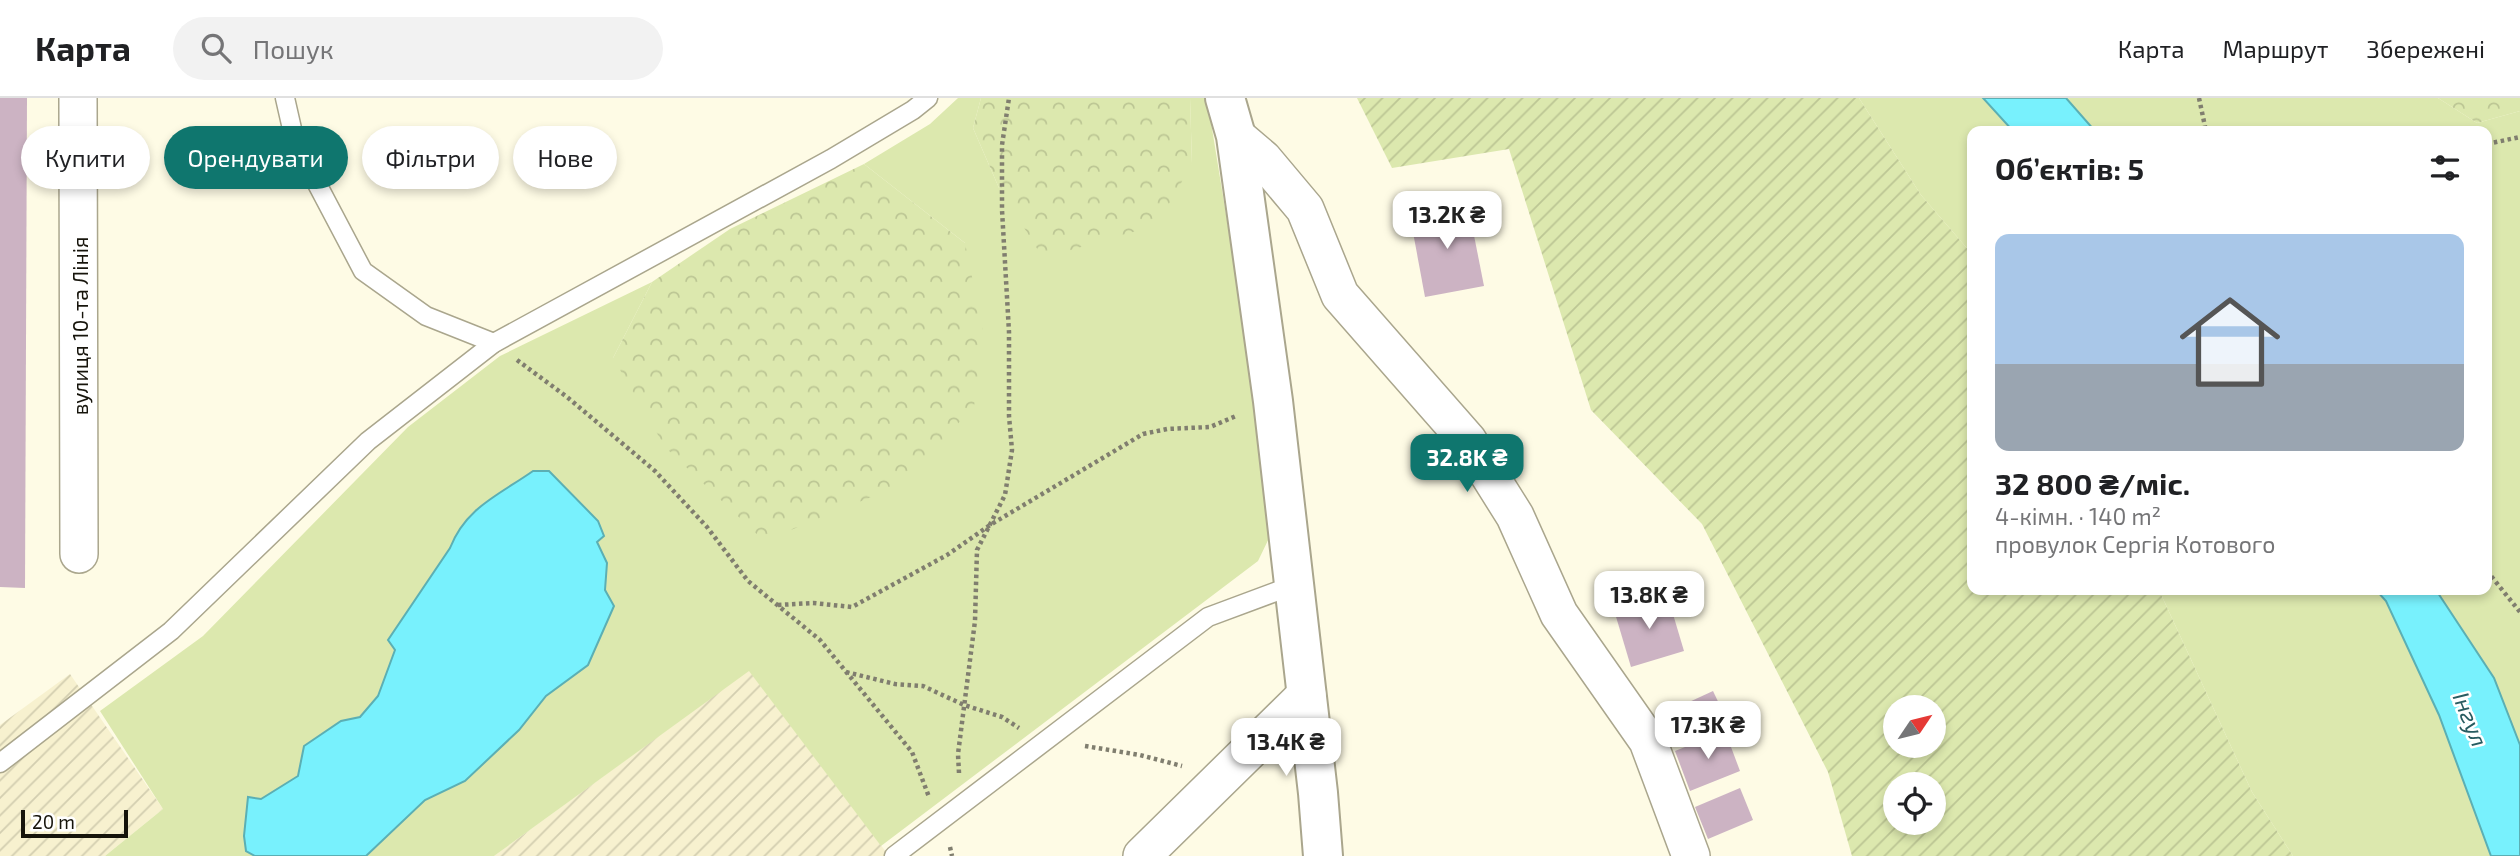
<!DOCTYPE html>
<html lang="uk">
<meta charset="utf-8">
<style>
:root{--surface:#fff;--page:#f2f2f2;--text:#202124;--muted:#757577;--line:#e0e0e0;--accent:#0f766e}
body{margin:0;font-family:"Exo 2",sans-serif;background:var(--page);color:var(--text);height:100vh;display:flex;flex-direction:column;font-size:26px;white-space:nowrap}
*{box-sizing:border-box;margin:0}
p{font-size:23px;color:var(--muted)}
.icon{flex:none;width:38px;height:38px;fill:none;stroke:currentColor;stroke-width:2;stroke-linecap:round;stroke-linejoin:round}
.map{position:relative;flex:1;overflow:hidden}
.details{position:absolute;left:1967px;top:28px;width:525px;height:469px;display:flex;flex-direction:column;background:var(--surface);border-radius:14px;box-shadow:0 4px 10px #0003}
.details>*{flex:none}
.hud{position:absolute;left:21px;top:28px;width:665px;height:63px;display:flex;gap:14px}
.needle{width:46px;rotate:55deg}
.tools{position:absolute;left:1883px;top:597px;display:grid;gap:14px}
.tools a{display:grid;place-items:center;width:63px;height:63px;border-radius:50%;background:var(--surface);box-shadow:0 4px 10px #0003;font-size:35px}
.scale{position:absolute;left:21px;bottom:18px;width:107px;box-sizing:border-box;padding-left:7px;border:4px solid #16140b;border-top:0;font-size:19px;line-height:24px;white-space:nowrap;color:#16140b;-webkit-text-stroke:5px #fff;paint-order:stroke}
.price{position:absolute;translate:-50% -60px;padding:0 16px;border-radius:14px;background:#fff;color:#222;font-size:23px;line-height:46px;filter:drop-shadow(0 2px 4px #0008)}
.price::after{content:'';position:absolute;left:50%;top:42px;width:21px;height:16px;margin-left:-10px;background:inherit;clip-path:polygon(0 0,100% 0,50% 100%)}
.price.selected{background:var(--accent);color:#fff}
ul{padding:0;list-style:none}
li{display:grid;align-content:center;gap:14px;height:371px;padding:0 28px}
li+li{border-top:2px solid var(--line)}
li span{display:grid;place-items:center;height:217px;border-radius:14px;color:#555}
li>.icon{margin-inline-start:auto}
span .icon{width:126px;height:126px;fill:#fffc;stroke-width:1}
li b{font-size:30px}
h2{display:flex;justify-content:space-between;align-items:center;height:84px;padding:0 28px;font-size:30px}
.tag{padding:0 24px;border-radius:32px;background:var(--surface);box-shadow:0 4px 10px #0003;font-size:24px;line-height:63px}
.tag.selected{background:var(--accent);color:#fff}
header{display:flex;align-items:center;gap:42px;box-sizing:border-box;height:98px;padding:0 35px;background:var(--surface);border-bottom:2px solid var(--line)}
header strong{font-size:33px}
nav{display:flex;gap:38px;margin-inline-start:auto;font-size:24px}
.search{width:490px;height:63px;background:var(--page);display:flex;align-items:center;gap:18px;box-sizing:border-box;padding:0 24px;border-radius:38px;color:var(--muted);font-size:26px}
.map>svg:first-child{display:block}
.industrial{fill:url(#industrial-furrows)}
.grass{fill:#dce8ae}
.forest{fill:url(#forest-crowns)}
.garden{fill:url(#garden-furrows);fill-rule:evenodd}
.water{fill:#78f1fd;stroke:#5bafb4;stroke-width:2}
.building{fill:#ccb3c3}
.lines{fill:none;stroke-linecap:round;stroke-linejoin:round}
.lane-casing{stroke:#aaa68d;stroke-width:21}
.street-casing{stroke:#aaa68d;stroke-width:40}
.secondary-casing{stroke:#aaa68d;stroke-width:42}
.path{stroke:#807e6f;stroke-width:4.5;stroke-dasharray:3.5 3.5;stroke-linecap:butt}
.lane{stroke:#fff;stroke-width:18}
.street{stroke:#fff;stroke-width:37}
.secondary{stroke:#fff;stroke-width:38}
.labels{text-anchor:middle;dominant-baseline:central;stroke-width:5;stroke-linejoin:round;paint-order:stroke}
.street-label{font-size:21px;fill:#16140b;stroke:#fff}
.water-label{font-size:23px;font-style:italic;fill:#285c61;stroke:#fff}
</style>
<header>
<strong>Карта</strong>
<div class="search"><svg class="icon" aria-label="search" viewBox="0 0 24 24"><circle cx="10" cy="10" r="6"/><path d="M15 15l6 6"/></svg>Пошук</div>
<nav><a>Карта</a><a>Маршрут</a><a>Збережені</a></nav>
</header>
<div class="map">
<svg width="2520" height="758" viewBox="0 0 2520 758">
<defs>
<pattern id="industrial-furrows" width="10" height="10" patternUnits="userSpaceOnUse" patternTransform="scale(1.75)"><rect width="10" height="10" fill="#f7f1cf"/><path d="M-1 1l2-2M0 10L10 0M9 11l2-2" fill="none" stroke="#d3ceb0"/></pattern>
<pattern id="forest-crowns" width="20" height="18" patternUnits="userSpaceOnUse" patternTransform="scale(1.75)"><rect width="20" height="18" fill="#dce8ae"/><path d="M2 6a3 3 0 1 1 6 0M12 15a3 3 0 1 1 6 0" fill="none" stroke="#bcc694"/></pattern>
<pattern id="garden-furrows" width="10" height="10" patternUnits="userSpaceOnUse" patternTransform="scale(1.75)"><rect width="10" height="10" fill="#dce8ae"/><path d="M-1 1l2-2M0 10L10 0M9 11l2-2" fill="none" stroke="#bcc694"/></pattern>
</defs>
<rect width="100%" height="100%" fill="#fefbe5"/>
<g class="industrial">
<path d="M 749,572 L 889,758 L 494,758 Z"/>
<path d="M 70,576 L 163,711 L 105,758 L 0,758 L 0,627 Z"/>
</g>
<g class="grass">
<path d="M 958,0 L 981,0 L 973,30 L 999,90 L 1192,66 L 1190,0 L 1207,0 L 1249,257 L 1273,432 L 1258,463 L 881,748 L 749,573 L 494,758 L 105,758 L 163,711 L 100,613 L 203,538 L 408,329 L 500,258 L 652,184 L 613,260 L 965,145 L 864,66 L 930,26 Z"/>
<path d="M 1859,0 L 1983,0 L 2013,33 L 1972,33 L 1972,156 L 1921,97 Z"/>
<path d="M 2066,0 L 2438,0 L 2477,25 L 2520,13 L 2520,647 L 2494,580 L 2436,492 L 2487,492 L 2487,33 L 2095,33 Z"/>
<path d="M 2159,492 L 2376,492 L 2386,503 L 2439,617 L 2491,758 L 2293,758 L 2252,694 Z"/>
</g>
<g class="forest">
<path d="M 981,0 L 1190,0 L 1192,66 L 1157,127 L 1043,160 L 999,90 L 973,30 Z"/>
<path d="M 2438,0 L 2520,0 L 2520,13 L 2477,25 Z"/>
<path d="M 864,66 L 965,145 L 985,242 L 974,308 L 903,386 L 764,443 L 665,349 L 613,260 L 652,184 L 730,131 Z"/>
</g>
<path class="garden" d="M 1357,0 L 1859,0 L 1921,97 L 1972,156 L 1972,492 L 2159,492 L 2252,694 L 2293,758 L 1852,758 L 1828,674 L 1702,426 L 1591,312 L 1509,51 L 1392,70 ZM 1895,609 L 1934,609 L 1934,648 L 1895,648 ZM 1895,686 L 1934,686 L 1934,724 L 1895,724 Z"/>
<g class="water">
<path d="M 1983,0 L 2066,0 L 2095,33 L 2013,33 Z"/>
<path d="M 533,373 L 549,373 L 598,423 L 604,438 L 597,444 L 607,465 L 605,492 L 614,508 L 588,567 L 546,598 L 519,632 L 465,683 L 425,702 L 366,758 L 255,758 L 246,753 L 244,738 L 248,699 L 261,701 L 298,678 L 304,648 L 341,623 L 360,619 L 378,598 L 395,552 L 388,542 L 450,450 C 466,409 499,397 533,373 Z"/>
<path d="M 2376,492 L 2436,492 L 2494,580 L 2520,647 L 2520,758 L 2491,758 L 2439,617 L 2386,503 Z"/>
</g>
<g class="building">
<path d="M 0,0 L 27,0 L 25,490 L 0,489 Z"/>
<path d="M 1468,107 L 1484,188 L 1425,199 L 1410,118 Z"/>
<path d="M 1667,496 L 1684,553 L 1631,569 L 1614,512 Z"/>
<path d="M 1713,593 L 1723,614 L 1671,637 L 1661,617 Z"/>
<path d="M 1725,633 L 1740,673 L 1690,693 L 1675,653 Z"/>
<path d="M 1740,690 L 1753,722 L 1708,741 L 1695,709 Z"/>
</g>
<g class="lines">
<g class="lane-casing">
<g id="lane">
<path d="M 285,0 L 295,44 L 363,173 L 426,218 L 494,245"/>
<path d="M 0,665 L 171,533 L 368,343 L 494,245 L 831,61 L 913,12 L 928,0"/>
<path d="M 894,758 L 1208,519 L 1294,487"/>
</g>
</g>
<g class="street-casing">
<g id="street">
<path d="M 78,0 L 79,456"/>
<path d="M 1236,38 L 1263,61 L 1305,111 L 1340,197 L 1468,343 L 1515,418 L 1559,516 L 1648,643 L 1691,758"/>
<path d="M 1142,758 L 1307,596"/>
</g>
</g>
<g class="secondary-casing">
<path id="secondary" d="M 1225,0 L 1236,38 L 1273,303 L 1318,695 L 1323,758"/>
</g>
<g class="path">
<path d="M 2199,0 L 2206,33"/>
<path d="M 2487,46 L 2520,39"/>
<path d="M 517,262 L 567,299 L 655,373 L 707,429 L 748,483 L 820,542 L 912,654 L 929,699"/>
<path d="M 2487,473 L 2520,514"/>
<path d="M 778,507 L 813,505 L 852,509 L 947,457 L 990,427 L 1143,336 L 1167,331 L 1210,329 L 1236,318"/>
<path d="M 846,574 L 895,586 L 923,588 L 964,607 L 1002,619 L 1019,630"/>
<path d="M 1085,648 L 1140,657 L 1182,668"/>
<path d="M 959,675 L 958,656 L 975,523 L 977,452 L 1005,397 L 1012,352 L 1009,318 L 1009,234 L 1002,112 L 1002,47 L 1009,0"/>
<path d="M 950,749 L 952,758"/>
</g>
<use href="#lane" class="lane"/>
<use href="#street" class="street"/>
<use href="#secondary" class="secondary"/>
</g>
<g class="labels">
<g class="street-label">
<text transform="translate(79 228) rotate(-90)">вулиця 10-та Лінія</text>
</g>
<g class="water-label">
<text transform="translate(2471 621) rotate(68)">Інгул</text>
</g>
</g>
</svg>
<div class="tools">
<a><svg class="needle" viewBox="-14 -14 28 28"><path d="M0-13l5 13h-10z" fill="#e53935"/><path d="M0 13l5-13h-10z" fill="#757577"/></svg></a>
<a><svg class="icon" aria-label="locate" viewBox="0 0 24 24"><circle cx="12" cy="12" r="6"/><path d="M12 2v4M12 18v4M2 12h4M18 12h4"/></svg></a>
</div>
<div class="scale">20 m</div>
<b class="price" style="left:1447px;top:153px">13.2K ₴</b>
<b class="price selected" style="left:1467px;top:396px">32.8K ₴</b>
<b class="price" style="left:1649px;top:533px">13.8K ₴</b>
<b class="price" style="left:1708px;top:663px">17.3K ₴</b>
<b class="price" style="left:1286px;top:680px">13.4K ₴</b>
<div class="hud">
<a class="tag">Купити</a>
<a class="tag selected">Орендувати</a>
<a class="tag">Фільтри</a>
<a class="tag">Нове</a>
</div>
<section class="details">
<h2>Об’єктів: 5<svg class="icon" aria-label="filters" viewBox="0 0 24 24"><path d="M4 7h16M4 17h16"/><circle cx="9" cy="7" r="2"/><circle cx="15" cy="17" r="2"/></svg></h2>
<ul>
<li><span style="background:linear-gradient(#a9c7e8 60%,#9aa5b1 0)"><svg class="icon" aria-label="home" viewBox="0 0 24 24"><path d="M3 11l9-7 9 7M6 9v11h12V9"/></svg></span><div><b>32 800 ₴/міс.</b><p>4-кімн. · 140 m²</p><p>провулок Сергія Котового</p></div></li>
</ul>
</section>
</div>
